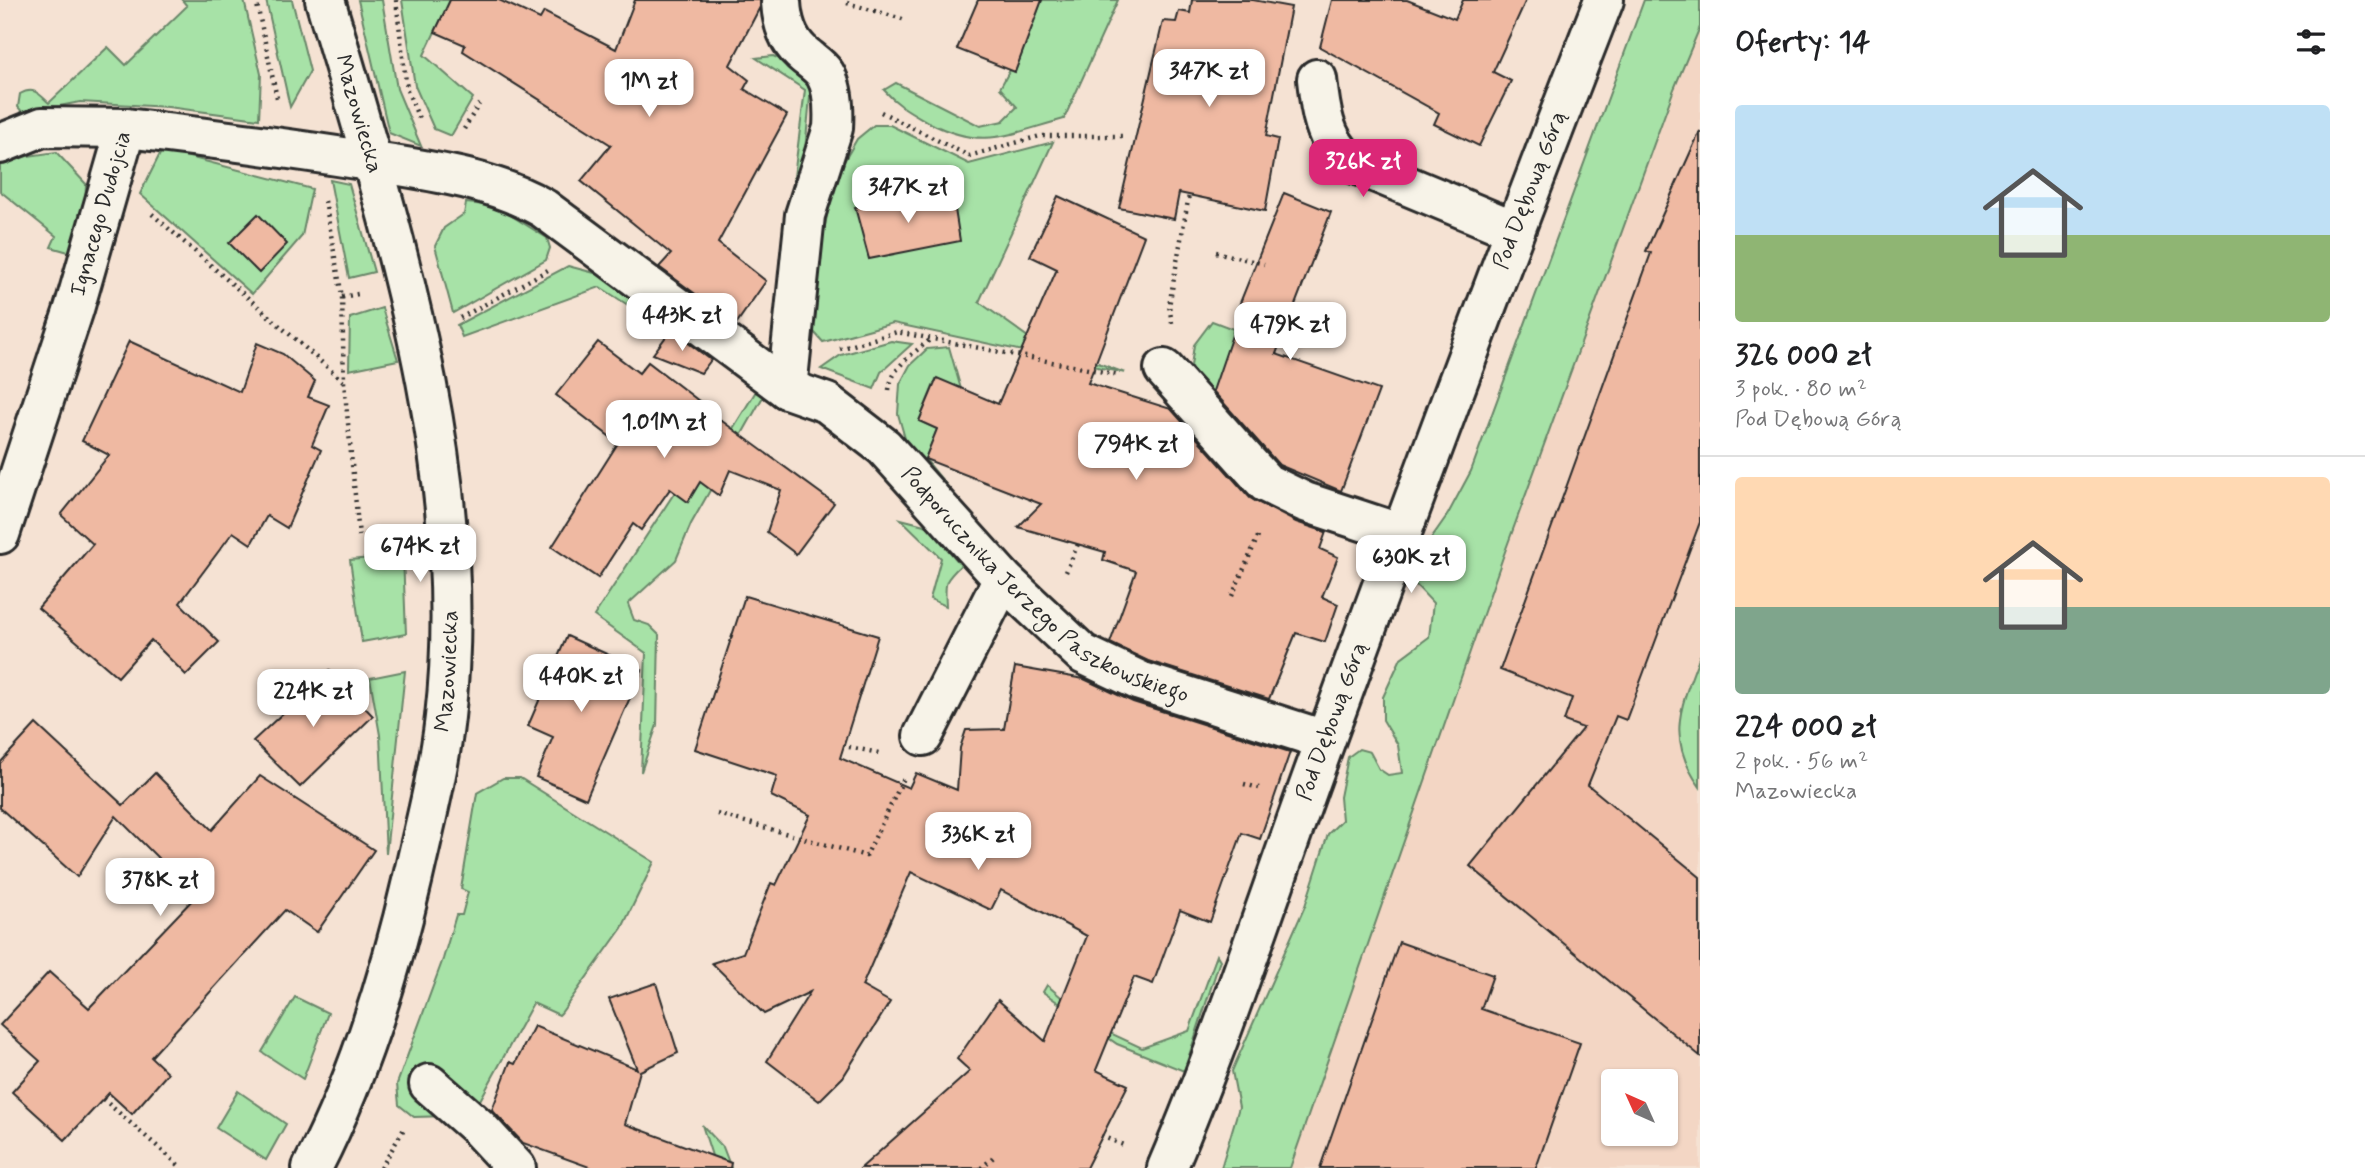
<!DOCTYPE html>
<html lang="pl">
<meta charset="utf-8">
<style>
:root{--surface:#fff;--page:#f2f2f2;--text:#202124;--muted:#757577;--line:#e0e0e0;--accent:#db2777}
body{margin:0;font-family:Mynerve,sans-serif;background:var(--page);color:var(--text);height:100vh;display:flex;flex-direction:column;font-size:26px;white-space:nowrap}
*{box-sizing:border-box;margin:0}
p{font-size:23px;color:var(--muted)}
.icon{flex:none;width:38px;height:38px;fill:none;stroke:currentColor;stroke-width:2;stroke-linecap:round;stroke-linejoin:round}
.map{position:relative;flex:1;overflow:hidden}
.side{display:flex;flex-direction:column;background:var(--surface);width:665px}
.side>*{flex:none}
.needle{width:46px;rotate:315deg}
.tools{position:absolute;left:1601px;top:1069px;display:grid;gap:14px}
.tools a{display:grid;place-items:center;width:77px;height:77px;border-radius:7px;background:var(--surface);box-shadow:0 2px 5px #0004;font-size:35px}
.price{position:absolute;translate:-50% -60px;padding:0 16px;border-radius:14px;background:#fff;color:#222;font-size:23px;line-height:46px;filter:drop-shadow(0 2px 4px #0008)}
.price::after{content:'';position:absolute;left:50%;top:42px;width:21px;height:16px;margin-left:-10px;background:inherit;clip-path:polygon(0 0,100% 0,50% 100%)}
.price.current{background:var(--accent);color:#fff}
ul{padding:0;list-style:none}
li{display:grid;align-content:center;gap:14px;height:371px;padding:0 35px}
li+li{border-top:2px solid var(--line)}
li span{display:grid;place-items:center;height:217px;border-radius:7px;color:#555}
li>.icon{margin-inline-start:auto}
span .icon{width:126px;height:126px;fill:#fffc;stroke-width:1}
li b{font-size:30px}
h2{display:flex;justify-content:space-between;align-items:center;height:84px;padding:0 35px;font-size:30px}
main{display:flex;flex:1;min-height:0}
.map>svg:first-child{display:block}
.built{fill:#f3d6c4;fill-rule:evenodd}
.green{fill:#a7e2a7;stroke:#698669;stroke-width:2}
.building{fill:#efb9a2;stroke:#2b2b2b;stroke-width:2}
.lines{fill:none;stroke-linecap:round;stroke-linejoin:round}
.street-casing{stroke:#2b2b2b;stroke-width:44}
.path{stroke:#2b2b2b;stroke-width:4.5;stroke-dasharray:2 5;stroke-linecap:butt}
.street{stroke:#f7f3e8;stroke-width:38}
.labels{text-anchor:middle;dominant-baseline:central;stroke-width:5;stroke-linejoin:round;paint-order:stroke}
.street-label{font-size:23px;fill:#2b2b2b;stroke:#f7f3e8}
</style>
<main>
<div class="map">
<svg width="1700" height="1168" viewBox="0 0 1700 1168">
<rect width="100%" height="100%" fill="#f5e2d3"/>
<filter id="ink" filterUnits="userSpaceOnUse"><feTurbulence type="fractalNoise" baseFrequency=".0143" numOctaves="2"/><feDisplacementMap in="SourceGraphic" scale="14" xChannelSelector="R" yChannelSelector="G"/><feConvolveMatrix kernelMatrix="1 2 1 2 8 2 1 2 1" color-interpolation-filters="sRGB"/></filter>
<g filter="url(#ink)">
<path class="built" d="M 1700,27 L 1700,1168 L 1290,1168 L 1503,557 L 1674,89 ZM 1614,1082 L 1666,1082 L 1666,1134 L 1614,1134 Z"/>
<g class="green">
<path d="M 182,0 L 244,0 L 261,74 L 259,119 L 168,107 L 80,102 L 23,113 L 18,107 L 20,94 C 34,86 39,94 49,103 L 108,47 L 126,65 L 187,6 Z"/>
<path d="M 266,0 L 292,0 L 310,71 L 290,107 Z"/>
<path d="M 358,0 L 382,0 L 397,89 L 421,146 L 389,133 Z"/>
<path d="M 402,0 L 450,0 L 424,55 L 473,98 L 451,136 L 434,129 L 415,86 Z"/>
<path d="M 1042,0 L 1118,0 L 1064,119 C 1008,134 983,151 928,122 C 911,112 897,105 884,90 L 896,83 L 980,126 L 1003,121 L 1017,107 L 1000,88 L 1010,70 L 1015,72 Z"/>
<path d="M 1644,0 L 1700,0 L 1700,27 L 1674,89 L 1503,557 L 1290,1168 L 1221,1168 L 1239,1107 L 1232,1071 L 1305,906 L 1328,834 L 1342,820 L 1340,797 L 1348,757 L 1359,749 L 1370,752 L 1379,769 L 1388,775 L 1402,773 L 1398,745 L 1383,720 L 1383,697 L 1401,658 L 1429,637 L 1433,603 L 1414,583 L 1418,557 L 1448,514 L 1471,471 Z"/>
<path d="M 773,56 L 793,65 L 811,86 L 788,334 L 789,216 L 805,90 L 756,58 Z"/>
<path d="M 874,125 L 890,125 L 969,164 L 1053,142 L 979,302 L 1028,337 L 1125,373 L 893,323 L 823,342 L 814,332 L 811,293 L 835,177 L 857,139 Z"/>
<path d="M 162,150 L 312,189 L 302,236 L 252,294 L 140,194 Z"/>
<path d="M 56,152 L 86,184 L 85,207 L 72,253 L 51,247 L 56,236 L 0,191 L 0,160 Z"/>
<path d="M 330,180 L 349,184 L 374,272 L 349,278 Z"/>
<path d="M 466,203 L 496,206 L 547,238 L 550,248 L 546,260 L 453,313 L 435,246 L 444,228 L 464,214 Z"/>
<path d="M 568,266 L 602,275 L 735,374 L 600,287 L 462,337 L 457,325 Z"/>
<path d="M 382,308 L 398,360 L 349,370 L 350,318 Z"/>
<path d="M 1212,321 L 1236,330 L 1210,403 L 1237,413 L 1282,477 L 1196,395 L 1191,366 L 1194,345 Z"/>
<path d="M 891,341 L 912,344 L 881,372 L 874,389 L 821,369 L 841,355 Z"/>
<path d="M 949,347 L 961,389 L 936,379 L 919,421 L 937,429 L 925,459 L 1042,601 L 908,449 L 898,414 L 900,384 L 910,365 L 927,349 Z"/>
<path d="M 758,388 L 764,395 L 691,524 L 676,560 L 628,604 L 634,620 L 649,625 L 659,635 L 657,725 L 641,772 L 646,653 L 594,616 L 675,492 L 688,501 Z"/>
<path d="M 901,519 L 928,526 L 961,565 C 943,582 945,582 946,606 L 930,599 L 941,558 Z"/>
<path d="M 403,555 L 406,634 L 362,642 L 350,560 Z"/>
<path d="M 1700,655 L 1700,787 C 1665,738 1681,706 1700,655 Z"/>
<path d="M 405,671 L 386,854 L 380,735 L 370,678 Z"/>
<path d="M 503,778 L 520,778 L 654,862 L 622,928 L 561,1013 L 559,1015 L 533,1003 L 478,1104 L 449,1116 L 414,1117 L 399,1105 L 397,1084 L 443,959 L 456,915 L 462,915 L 468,892 L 461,889 L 477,793 Z"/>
<path d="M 1217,955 L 1220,960 L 1184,1071 L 1117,1044 L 1043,992 L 1047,985 L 1095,1026 L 1142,1048 L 1189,1031 Z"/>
<path d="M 295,997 L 328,1013 L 303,1079 L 262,1052 Z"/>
<path d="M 238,1091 L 286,1124 L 266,1160 L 216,1128 Z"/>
<path d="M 702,1125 L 723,1147 L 731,1168 L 716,1168 Z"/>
</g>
<g class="building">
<path d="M 450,0 L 499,0 L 540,19 L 544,12 L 616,49 L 635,0 L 760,0 L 760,7 L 730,65 L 749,80 L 744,89 L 787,115 L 718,243 L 766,281 L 736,324 L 659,267 L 671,254 L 581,181 L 611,145 L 463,51 L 465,45 L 435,32 Z"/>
<path d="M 978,0 L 1042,0 L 1015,72 L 957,49 Z"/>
<path d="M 1192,0 L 1253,0 L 1291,7 L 1266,136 L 1278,139 L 1265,211 L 1179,193 L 1174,219 L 1119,208 L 1163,21 L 1176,22 L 1179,11 L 1190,13 Z"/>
<path d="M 1332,0 L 1407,0 L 1455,19 L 1463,0 L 1526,0 L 1493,72 L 1511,81 L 1479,146 L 1434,124 L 1439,113 L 1320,47 Z"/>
<path d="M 1700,131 L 1700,522 L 1626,720 L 1616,716 L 1588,785 L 1700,877 L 1700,1056 L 1470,866 L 1583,728 L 1564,721 L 1572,698 L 1500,670 L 1651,253 L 1646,251 Z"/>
<path d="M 943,193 L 945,203 L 954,203 L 960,241 L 869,259 L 855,207 Z"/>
<path d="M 1284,193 L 1331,212 L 1276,354 L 1379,390 L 1341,491 L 1279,465 L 1213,391 L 1241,309 L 1238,308 Z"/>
<path d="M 1058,196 L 1144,236 L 1088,383 L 1171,409 L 1250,498 L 1296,522 L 1326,532 L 1320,549 L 1338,557 L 1322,597 L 1338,604 L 1325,642 L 1296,633 L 1269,699 L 1148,661 L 1110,643 L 1136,571 L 1103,560 L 1105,552 L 1018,527 L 1041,504 L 925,459 L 937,429 L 919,421 L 937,378 L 998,404 L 1057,269 L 1030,256 Z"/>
<path d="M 258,214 L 287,244 L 259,273 L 229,243 Z"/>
<path d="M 671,330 L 711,360 L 701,373 L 653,354 Z"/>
<path d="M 129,341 L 240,392 L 257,343 L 283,354 L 315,381 L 308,397 L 329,405 L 312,445 L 321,450 L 287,528 L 267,516 L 251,544 L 233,532 L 180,603 L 219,642 L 186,675 L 151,640 L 118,677 L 38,608 L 93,544 L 61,515 L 109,455 L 82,441 Z"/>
<path d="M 598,342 L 639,373 L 648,362 L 712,411 L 711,413 L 834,503 L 796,554 L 767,532 L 781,490 L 730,470 L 719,496 L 700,482 L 688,502 L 670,489 L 641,530 L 633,524 L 598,578 L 552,547 L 618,443 L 556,395 Z"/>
<path d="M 745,596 L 878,636 L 840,758 L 909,788 L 916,773 L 957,790 L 960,748 L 966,730 L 1004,729 L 1015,667 L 1084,679 L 1133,702 L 1290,752 L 1260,839 L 1242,833 L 1210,922 L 1180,910 L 1153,984 L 1134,977 L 1096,1070 L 1128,1085 L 1086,1168 L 861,1168 L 970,1071 L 957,1059 L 998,1000 L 1045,1041 L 1087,936 L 1001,890 L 991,910 L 911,872 L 862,986 L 890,1002 L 843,1077 L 819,1101 L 767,1061 L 810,992 L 764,1014 L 712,963 L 743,953 L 771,883 L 776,885 L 810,815 L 771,796 L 777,776 L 695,749 Z"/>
<path d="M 567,636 L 642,670 L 586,799 L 536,777 L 553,737 L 528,726 Z"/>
<path d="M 329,670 L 373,716 L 300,787 L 253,741 Z"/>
<path d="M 36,724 L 123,805 L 155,773 L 212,830 L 260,776 L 374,850 L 317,932 L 285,910 L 151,1057 L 168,1073 L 132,1114 L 109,1093 L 65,1140 L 12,1092 L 40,1061 L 0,1025 L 49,972 L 89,1008 L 196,896 L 116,816 L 77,877 L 0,808 L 0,763 Z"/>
<path d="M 1399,942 L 1493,975 L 1481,1009 L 1580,1043 L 1536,1168 L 1320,1168 Z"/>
<path d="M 656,983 L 678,1053 L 640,1071 L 625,1124 L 731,1163 L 730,1168 L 592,1168 L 523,1143 L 492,1110 L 510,1062 L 515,1064 L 534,1026 L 637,1069 L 609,999 Z"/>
</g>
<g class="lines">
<g class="street-casing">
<g id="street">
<path d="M 781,2 C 782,21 787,39 801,52 C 808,59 819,65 825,74 C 834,89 834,111 833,128 L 805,215 L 787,389"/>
<path d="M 1317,79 C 1320,109 1324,140 1348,161 L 1514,230"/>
<path d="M 0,144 L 42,127 L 126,128"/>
<path d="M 1164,369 L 1266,483 L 1305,502 L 1402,534"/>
<path id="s1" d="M 0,534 L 74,309 L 126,128 C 209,138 292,148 374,162 C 432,171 492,179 543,208 L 787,389 L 827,403 L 884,447 L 1003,579 L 1083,654 L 1140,681 L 1325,740"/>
<path d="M 923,736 L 1003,579"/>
<path d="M 429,1084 L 478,1127 L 516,1168"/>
<path id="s2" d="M 312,1168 C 359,1077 390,977 413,877 C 425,824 439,771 445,717 C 473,475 392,229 325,0"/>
<path id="s3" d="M 1167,1168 C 1227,1028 1273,882 1326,739 C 1416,492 1508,245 1604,0"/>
</g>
</g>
<g class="path">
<path d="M 256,0 L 277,98"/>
<path d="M 396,0 L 407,90 L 420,121"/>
<path d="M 847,3 L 906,20"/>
<path d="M 881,112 L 969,156 L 1040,136 L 1126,136"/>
<path d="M 464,129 L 479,104"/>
<path d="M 325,201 L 342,297 L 344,382 L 359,536"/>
<path d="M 152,214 L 343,381"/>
<path d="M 1216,252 L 1264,264"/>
<path d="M 342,297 L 358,294"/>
<path d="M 460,318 L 548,270"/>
<path d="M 1172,323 L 1169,306 L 1189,195"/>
<path d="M 840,349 L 897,332 L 1119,375"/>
<path d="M 889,390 C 892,366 914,353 931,339"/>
<path d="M 1149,433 L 1173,456 L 1177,454"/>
<path d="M 1066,572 L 1078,544"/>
<path d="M 1232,596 L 1260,532"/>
<path d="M 849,747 L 879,753"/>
<path d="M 1244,784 L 1259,788"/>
<path d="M 717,814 L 866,856 L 904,778"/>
<path d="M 103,1099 L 182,1168"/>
<path d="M 1101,1136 L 1126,1146"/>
<path d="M 381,1168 L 405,1127"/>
<path d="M 981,1168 L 995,1156"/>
</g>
<use href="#street" class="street"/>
</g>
</g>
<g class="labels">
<g class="street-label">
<text transform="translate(358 114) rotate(74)">Mazowiecka</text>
<text stroke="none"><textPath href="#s3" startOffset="1043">Pod Dębową Górą</textPath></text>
<text stroke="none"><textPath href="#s1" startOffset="336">Ignacego Dudojcia</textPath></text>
<text stroke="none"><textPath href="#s1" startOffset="1486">Podporucznika Jerzego Paszkowskiego</textPath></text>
<text stroke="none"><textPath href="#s2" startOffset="518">Mazowiecka</textPath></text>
<text stroke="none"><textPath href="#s3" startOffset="476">Pod Dębową Górą</textPath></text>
</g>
</g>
</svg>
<div class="tools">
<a><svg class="needle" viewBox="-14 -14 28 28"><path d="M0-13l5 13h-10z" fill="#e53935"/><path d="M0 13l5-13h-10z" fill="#757577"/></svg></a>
</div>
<b class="price" style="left:1209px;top:109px">347K zł</b>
<b class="price" style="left:649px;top:119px">1M zł</b>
<b class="price current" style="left:1363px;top:199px">326K zł</b>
<b class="price" style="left:908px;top:225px">347K zł</b>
<b class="price" style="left:682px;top:353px">443K zł</b>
<b class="price" style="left:1290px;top:362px">479K zł</b>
<b class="price" style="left:664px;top:460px">1.01M zł</b>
<b class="price" style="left:1136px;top:482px">794K zł</b>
<b class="price" style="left:420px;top:584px">674K zł</b>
<b class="price" style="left:1411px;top:595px">630K zł</b>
<b class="price" style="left:581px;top:714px">440K zł</b>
<b class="price" style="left:313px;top:729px">224K zł</b>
<b class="price" style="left:978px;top:872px">336K zł</b>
<b class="price" style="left:160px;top:918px">378K zł</b>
</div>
<section class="side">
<h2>Oferty: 14<svg class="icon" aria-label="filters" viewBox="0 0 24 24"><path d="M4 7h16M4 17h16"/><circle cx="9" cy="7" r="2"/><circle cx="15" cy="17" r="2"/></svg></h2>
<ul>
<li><span style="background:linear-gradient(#bfe0f5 60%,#8fb573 0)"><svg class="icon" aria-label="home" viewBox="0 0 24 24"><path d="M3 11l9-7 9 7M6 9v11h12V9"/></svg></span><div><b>326 000 zł</b><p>3 pok. · 80 m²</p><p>Pod Dębową Górą</p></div></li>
<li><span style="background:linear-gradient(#ffd9b3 60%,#7fa58c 0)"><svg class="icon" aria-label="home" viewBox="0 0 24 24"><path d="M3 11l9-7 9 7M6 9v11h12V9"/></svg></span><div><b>224 000 zł</b><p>2 pok. · 56 m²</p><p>Mazowiecka</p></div></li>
</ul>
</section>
</main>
